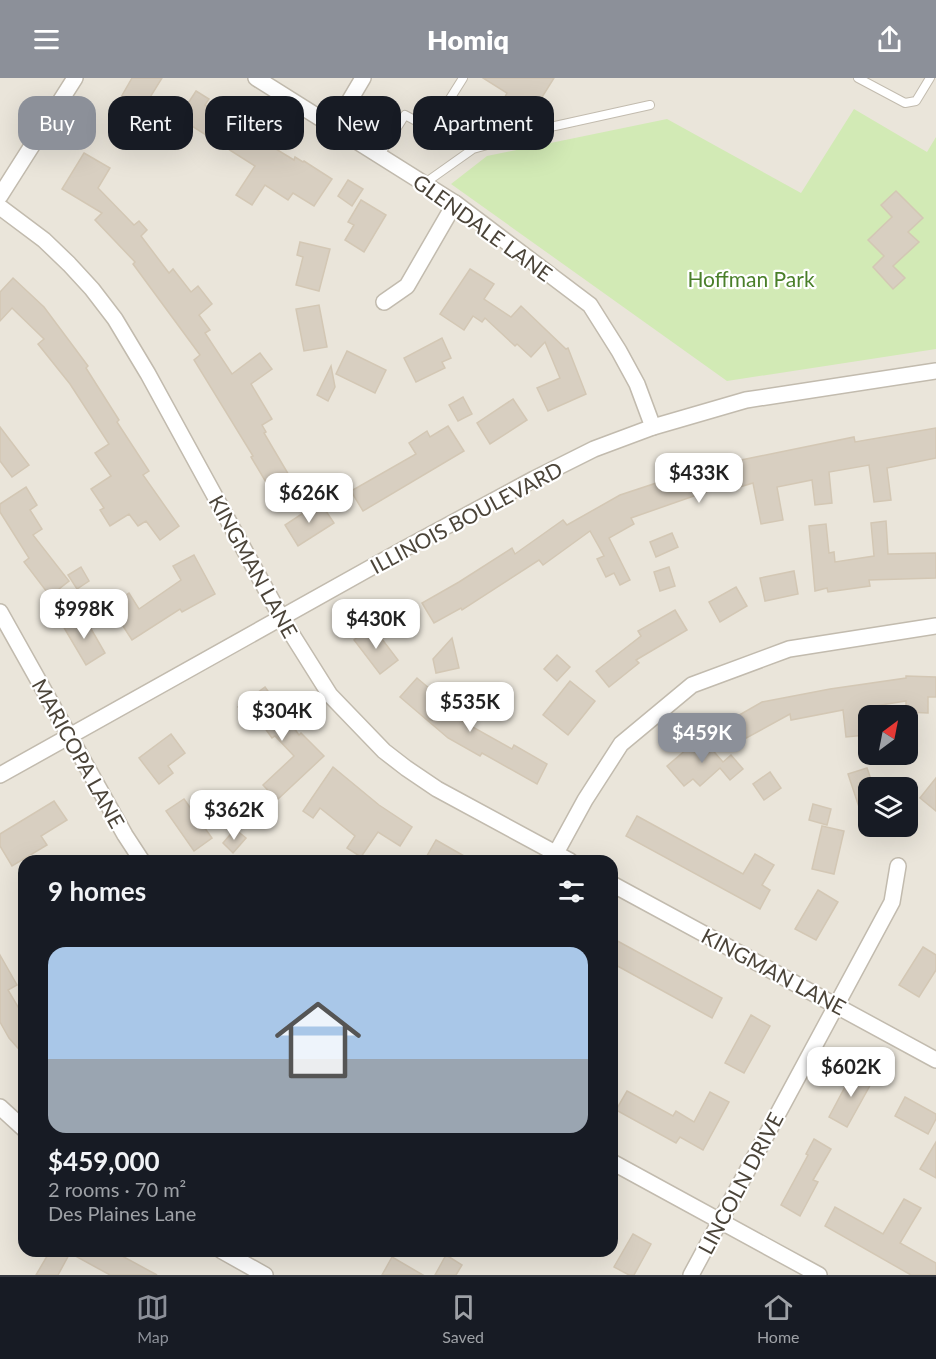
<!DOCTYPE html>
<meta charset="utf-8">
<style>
:root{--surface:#171b24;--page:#20242c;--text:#f1f3f6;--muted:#9ea1a6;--line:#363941;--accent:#8c9099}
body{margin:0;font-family:Lato,sans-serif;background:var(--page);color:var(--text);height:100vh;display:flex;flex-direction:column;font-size:22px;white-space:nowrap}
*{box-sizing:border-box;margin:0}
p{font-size:20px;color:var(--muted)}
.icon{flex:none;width:33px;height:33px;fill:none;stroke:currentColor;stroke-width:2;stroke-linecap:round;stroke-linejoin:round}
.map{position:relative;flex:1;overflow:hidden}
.side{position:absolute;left:18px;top:777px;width:600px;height:402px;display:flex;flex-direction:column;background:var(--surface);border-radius:18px;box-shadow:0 6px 24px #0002}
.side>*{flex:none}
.banner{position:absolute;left:18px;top:18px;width:600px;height:54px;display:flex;gap:12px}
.needle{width:39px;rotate:32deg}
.buttons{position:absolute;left:858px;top:627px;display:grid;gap:12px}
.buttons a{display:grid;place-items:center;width:60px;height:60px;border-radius:12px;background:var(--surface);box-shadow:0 6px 24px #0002;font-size:30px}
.price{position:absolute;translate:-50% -51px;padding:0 14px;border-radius:12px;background:#fff;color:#222;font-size:20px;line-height:39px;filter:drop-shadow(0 2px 3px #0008)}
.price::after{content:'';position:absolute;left:50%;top:36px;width:18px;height:14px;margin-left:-9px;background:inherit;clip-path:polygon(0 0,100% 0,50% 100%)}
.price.current{background:var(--accent);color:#fff}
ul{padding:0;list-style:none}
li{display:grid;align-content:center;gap:12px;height:318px;padding:0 30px}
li+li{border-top:2px solid var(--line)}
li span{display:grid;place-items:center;height:186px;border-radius:18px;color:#555}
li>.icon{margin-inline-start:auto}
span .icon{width:108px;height:108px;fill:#fffc;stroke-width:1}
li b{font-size:26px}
h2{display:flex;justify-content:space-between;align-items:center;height:72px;padding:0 30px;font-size:26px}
.chip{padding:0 21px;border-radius:18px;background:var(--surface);box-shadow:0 6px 24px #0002;font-size:21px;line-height:54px}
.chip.current{background:var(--accent);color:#fff}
header{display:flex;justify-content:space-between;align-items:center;height:78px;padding:0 30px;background:var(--accent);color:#fff;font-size:27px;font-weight:800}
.tabs{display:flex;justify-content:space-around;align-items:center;height:84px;border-top:2px solid var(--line);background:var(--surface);font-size:16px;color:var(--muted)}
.tabs a{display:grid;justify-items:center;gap:3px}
.tabs .current{color:var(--accent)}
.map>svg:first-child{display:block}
.residential{fill:#eae5da;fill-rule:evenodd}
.green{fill:#d2eab5}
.building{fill:#d8cfc1;stroke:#d3c7b4;stroke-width:1.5}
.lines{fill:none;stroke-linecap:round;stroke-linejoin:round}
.service-casing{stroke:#c2bbae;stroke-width:10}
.minor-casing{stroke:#c2bbae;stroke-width:18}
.service{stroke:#fff;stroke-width:8}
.minor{stroke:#fff;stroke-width:15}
.labels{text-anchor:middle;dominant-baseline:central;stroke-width:4.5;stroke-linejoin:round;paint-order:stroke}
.street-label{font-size:21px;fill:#4b4439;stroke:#fff}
.park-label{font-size:21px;fill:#4a7f2a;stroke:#fff}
</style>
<header><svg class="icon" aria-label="menu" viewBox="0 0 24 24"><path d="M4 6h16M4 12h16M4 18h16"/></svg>Homiq<svg class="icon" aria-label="share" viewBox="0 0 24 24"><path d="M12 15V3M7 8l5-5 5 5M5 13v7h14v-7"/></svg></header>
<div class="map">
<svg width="936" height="1197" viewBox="0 0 936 1197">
<rect width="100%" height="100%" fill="#f6f3ec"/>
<path class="residential" d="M 0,0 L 936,0 L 936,1197 L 0,1197 ZM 868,638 L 908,638 L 908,676 L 868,676 ZM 868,710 L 908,710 L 908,748 L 868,748 ZM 24,783 L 612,783 L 612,1173 L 24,1173 Z"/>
<path class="green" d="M 854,31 L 927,74 L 936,59 L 936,271 L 727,303 L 451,106 L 487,78 L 667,41 L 801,115 Z"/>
<g class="building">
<path d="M 132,0 L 162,0 L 141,34 L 120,21 Z"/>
<path d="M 483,0 L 554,0 L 529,40 L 502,24 L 507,15 Z"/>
<path d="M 196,13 L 209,21 L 205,27 L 238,48 L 294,82 L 295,79 L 303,84 L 304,83 L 332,101 L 314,128 L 293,115 L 288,122 L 265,107 L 252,127 L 236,117 L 255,88 L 192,48 L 190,51 L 177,42 Z"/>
<path d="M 136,42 L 154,53 L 144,70 L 126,59 Z"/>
<path d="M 84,75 L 110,90 L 98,110 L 134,147 L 139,143 L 147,152 L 141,158 L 169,195 L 173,191 L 191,214 L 198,208 L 212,226 L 199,237 L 210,252 L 205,255 L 232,296 L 260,275 L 272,291 L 251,306 L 272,341 L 262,347 L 266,354 L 264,355 L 293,404 L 273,416 L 251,379 L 253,378 L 194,282 L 200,277 L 133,186 L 135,184 L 95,142 L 102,135 L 62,111 Z"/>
<path d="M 348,102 L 363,111 L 352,128 L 338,118 Z"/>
<path d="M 896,113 L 923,140 L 908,154 L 919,164 L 893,188 L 905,200 L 893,211 L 873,189 L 884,178 L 868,162 L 892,139 L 881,127 Z"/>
<path d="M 361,122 L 386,137 L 364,174 L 345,162 L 354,147 L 348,144 Z"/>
<path d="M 300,164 L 330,171 L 319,213 L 296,207 L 303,179 L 297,177 Z"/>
<path d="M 470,191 L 494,206 L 484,221 L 511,239 L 521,228 L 566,271 L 568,270 L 586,316 L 548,333 L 537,310 L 560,300 L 545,264 L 531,279 L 517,266 L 515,268 L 485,240 L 482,244 L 473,238 L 464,252 L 440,236 Z"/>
<path d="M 13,200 L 44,229 L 88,288 L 86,290 L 119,342 L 117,344 L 149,393 L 143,397 L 179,448 L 160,462 L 146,443 L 138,448 L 129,436 L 110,448 L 100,432 L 104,430 L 91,411 L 111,398 L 95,375 L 109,366 L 70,306 L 38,266 L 44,261 L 12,230 L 0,243 L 0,214 Z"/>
<path d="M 319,227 L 327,269 L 304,273 L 296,231 Z"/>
<path d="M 442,260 L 451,280 L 442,284 L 445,290 L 416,304 L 404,280 Z"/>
<path d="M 347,273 L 386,292 L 375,315 L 336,296 Z"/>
<path d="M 331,288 L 335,309 L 328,323 L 317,317 Z"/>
<path d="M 463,319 L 472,336 L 458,343 L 449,327 Z"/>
<path d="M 513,321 L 527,342 L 490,366 L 477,345 Z"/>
<path d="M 448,348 L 464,373 L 363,433 L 351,413 L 416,376 L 409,365 L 427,353 L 430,359 Z"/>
<path d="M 0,349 L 29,387 L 12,399 L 0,383 Z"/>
<path d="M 936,350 L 936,380 L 887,390 L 891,422 L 874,424 L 869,387 L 829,394 L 832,425 L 815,427 L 812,402 L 777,409 L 783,442 L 761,446 L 753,405 L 733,411 L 731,405 L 631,440 L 634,446 L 609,460 L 630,502 L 620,507 L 614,495 L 606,499 L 597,481 L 604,478 L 590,453 L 543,487 L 539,482 L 462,532 L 461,530 L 434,545 L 422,525 L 459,504 L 512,470 L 515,476 L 563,442 L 567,447 L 620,417 L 735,379 L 736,383 L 854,359 L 855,364 Z"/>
<path d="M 26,409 L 37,427 L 30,432 L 42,451 L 33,457 L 69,503 L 50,518 L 24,484 L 29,480 L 0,434 L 0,426 Z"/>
<path d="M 320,424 L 334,445 L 298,468 L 285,447 Z"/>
<path d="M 886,443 L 888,476 L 936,475 L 936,500 L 869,502 L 870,508 L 828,514 L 827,510 L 815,513 L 809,448 L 826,446 L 829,475 L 834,474 L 835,484 L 874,478 L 871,445 Z"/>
<path d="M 672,455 L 678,469 L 656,479 L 650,464 Z"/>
<path d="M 194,477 L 215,516 L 182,534 L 180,531 L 132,562 L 110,528 L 129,515 L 139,531 L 181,502 L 173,488 Z"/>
<path d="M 81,489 L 89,503 L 77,511 L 68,497 Z"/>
<path d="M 669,489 L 675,508 L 660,513 L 654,494 Z"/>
<path d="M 794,493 L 798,516 L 765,523 L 760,500 Z"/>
<path d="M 736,509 L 747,528 L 720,544 L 709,524 Z"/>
<path d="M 675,532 L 687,552 L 636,582 L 639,585 L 609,609 L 596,593 L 641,558 L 638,553 Z"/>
<path d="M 83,537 L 105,575 L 86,587 L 63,548 Z"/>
<path d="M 372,548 L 398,582 L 380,596 L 354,562 Z"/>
<path d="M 452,560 L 459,590 L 436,595 L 433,581 Z"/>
<path d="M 557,577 L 570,589 L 557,603 L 544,591 Z"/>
<path d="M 906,598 L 936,599 L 936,619 L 928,619 L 928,635 L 906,634 L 906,623 L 862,630 L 866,657 L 846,659 L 843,632 L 791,642 L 790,636 L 739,664 L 727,644 L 762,624 L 830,611 L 906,600 Z"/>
<path d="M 417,600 L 449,627 L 444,633 L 512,671 L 514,667 L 547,686 L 537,706 L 482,675 L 480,678 L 448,660 L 400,619 Z"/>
<path d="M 570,603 L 595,623 L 568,657 L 543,637 Z"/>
<path d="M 265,609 L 299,657 L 301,655 L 324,678 L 277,722 L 263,707 L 294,678 L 275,658 L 272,660 L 259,642 L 257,644 L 255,641 L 250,644 L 238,629 Z"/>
<path d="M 508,611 L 512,629 L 493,634 L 489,616 Z"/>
<path d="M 171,656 L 185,675 L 168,688 L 173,695 L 159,706 L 139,680 Z"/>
<path d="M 701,659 L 723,684 L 731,677 L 743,691 L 730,702 L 720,690 L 700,708 L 693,701 L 684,708 L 667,688 Z"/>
<path d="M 333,689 L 379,727 L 412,749 L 400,768 L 378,754 L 361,779 L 347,770 L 355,758 L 320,730 L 313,740 L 303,733 Z"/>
<path d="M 867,690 L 874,710 L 868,710 L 868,749 L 866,750 L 848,696 Z"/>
<path d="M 770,694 L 781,710 L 764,722 L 753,706 Z"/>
<path d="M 936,700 L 936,733 L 920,720 Z"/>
<path d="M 184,721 L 212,760 L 194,773 L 166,733 Z"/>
<path d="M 54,723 L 67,742 L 41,758 L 47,767 L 12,788 L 0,768 L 0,756 Z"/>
<path d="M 813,726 L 831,731 L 827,747 L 809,742 Z"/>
<path d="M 637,738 L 743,796 L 755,776 L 774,787 L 762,807 L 770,812 L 760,831 L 626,758 Z"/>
<path d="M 822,748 L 844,753 L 834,796 L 812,791 Z"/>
<path d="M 235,751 L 246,760 L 233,775 L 223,765 Z"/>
<path d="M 436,762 L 473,783 L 424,783 Z"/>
<path d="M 818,812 L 838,824 L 816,862 L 795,851 Z"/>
<path d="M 612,860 L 722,920 L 712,940 L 612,885 Z"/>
<path d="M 923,869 L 936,877 L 936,892 L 919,919 L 899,907 Z"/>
<path d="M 0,877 L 17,907 L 8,912 L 24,939 L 24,977 L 9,960 L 0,944 Z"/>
<path d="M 751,937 L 770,948 L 744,995 L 725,985 Z"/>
<path d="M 854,992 L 873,1002 L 847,1049 L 829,1039 Z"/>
<path d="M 627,1013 L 673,1038 L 676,1033 L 694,1044 L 710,1014 L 729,1024 L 703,1072 L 680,1059 L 676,1065 L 616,1032 Z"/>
<path d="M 905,1019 L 936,1036 L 936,1041 L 928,1056 L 895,1038 Z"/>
<path d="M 814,1061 L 831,1071 L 813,1102 L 818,1104 L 800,1138 L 781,1127 L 808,1077 L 806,1076 Z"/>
<path d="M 936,1064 L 936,1100 L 920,1091 Z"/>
<path d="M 904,1121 L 921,1130 L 900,1165 L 936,1185 L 936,1197 L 911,1197 L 825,1148 L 835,1129 L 883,1156 Z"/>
<path d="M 633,1156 L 651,1166 L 634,1197 L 629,1197 L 614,1189 Z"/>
<path d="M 50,1173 L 113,1173 L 157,1197 L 110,1197 L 70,1175 L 58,1197 L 36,1197 Z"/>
<path d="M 446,1177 L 462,1187 L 456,1197 L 435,1197 Z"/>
<path d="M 392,1179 L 423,1197 L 382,1197 Z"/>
</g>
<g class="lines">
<g class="service-casing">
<g id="service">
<path d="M 858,0 L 905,25 L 916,23 L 930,0"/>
<path d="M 379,78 L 405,37 L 431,51 L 463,0"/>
<path d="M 425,105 L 473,71 L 555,48 L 650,27"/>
</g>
</g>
<g class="minor-casing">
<g id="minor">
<path d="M 256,0 L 455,125 L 590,227 L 619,273 L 637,306 L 653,349"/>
<path d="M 334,49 L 363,0"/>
<path d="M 0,118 L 75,0"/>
<path d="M 0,129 L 44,162 L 69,186 L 92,211 L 115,241 L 148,296 L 281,539 L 330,617 L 384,673 L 406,690 L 437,711 L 570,783"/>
<path d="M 384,224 L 407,208 L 455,125"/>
<path d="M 0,534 L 125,757 L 142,783"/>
<path d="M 0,697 L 404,471 L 534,401 L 594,371 L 653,349 L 746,322 L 936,293"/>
<path d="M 556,775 L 585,722 L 621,666 L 692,607 L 789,571 L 936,548"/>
<path d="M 612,806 L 936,982"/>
<path d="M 0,1029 L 24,1051"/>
<path d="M 612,1084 L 819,1197"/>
<path d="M 222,1173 L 265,1197"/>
<path d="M 691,1197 L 892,824 L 898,788"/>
</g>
</g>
<use href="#service" class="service"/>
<use href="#minor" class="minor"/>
</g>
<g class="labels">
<g class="street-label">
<text transform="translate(483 149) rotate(36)">GLENDALE LANE</text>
<text transform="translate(466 439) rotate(-28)">ILLINOIS BOULEVARD</text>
<text transform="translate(254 488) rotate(61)">KINGMAN LANE</text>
<text transform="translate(79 675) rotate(61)">MARICOPA LANE</text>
<text transform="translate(774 893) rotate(28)">KINGMAN LANE</text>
<text transform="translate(740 1105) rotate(-62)">LINCOLN DRIVE</text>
</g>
<g class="park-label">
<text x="751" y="200">Hoffman Park</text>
</g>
</g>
</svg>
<div class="buttons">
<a><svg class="needle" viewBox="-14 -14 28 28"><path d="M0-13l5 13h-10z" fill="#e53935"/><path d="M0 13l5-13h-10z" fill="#9ea1a6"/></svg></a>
<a><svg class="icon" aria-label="layers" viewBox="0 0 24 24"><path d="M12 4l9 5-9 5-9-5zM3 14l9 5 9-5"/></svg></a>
</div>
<b class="price" style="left:699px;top:426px">$433K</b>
<b class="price" style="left:309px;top:446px">$626K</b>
<b class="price" style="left:84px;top:562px">$998K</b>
<b class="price" style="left:376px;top:572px">$430K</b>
<b class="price" style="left:470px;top:655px">$535K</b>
<b class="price" style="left:282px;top:664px">$304K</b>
<b class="price current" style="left:702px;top:686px">$459K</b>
<b class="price" style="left:234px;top:763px">$362K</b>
<b class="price" style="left:851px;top:1020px">$602K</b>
<div class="banner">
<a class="chip current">Buy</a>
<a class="chip">Rent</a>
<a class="chip">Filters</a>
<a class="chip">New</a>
<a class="chip">Apartment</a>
</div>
<section class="side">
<h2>9 homes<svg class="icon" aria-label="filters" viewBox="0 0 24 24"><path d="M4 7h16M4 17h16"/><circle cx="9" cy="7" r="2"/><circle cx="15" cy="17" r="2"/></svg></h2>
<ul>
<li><span style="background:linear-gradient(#a9c7e8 60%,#9aa5b1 0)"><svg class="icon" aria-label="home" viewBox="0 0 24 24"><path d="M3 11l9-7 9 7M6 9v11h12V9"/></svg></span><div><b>$459,000</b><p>2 rooms · 70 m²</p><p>Des Plaines Lane</p></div></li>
</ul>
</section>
</div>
<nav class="tabs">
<a class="current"><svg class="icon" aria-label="map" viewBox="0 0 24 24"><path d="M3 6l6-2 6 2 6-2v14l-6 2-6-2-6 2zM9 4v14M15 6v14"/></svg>Map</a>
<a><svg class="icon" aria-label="saved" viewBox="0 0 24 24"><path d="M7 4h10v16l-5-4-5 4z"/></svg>Saved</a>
<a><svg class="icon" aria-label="home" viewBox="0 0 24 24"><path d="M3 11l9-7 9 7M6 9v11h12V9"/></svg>Home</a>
</nav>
